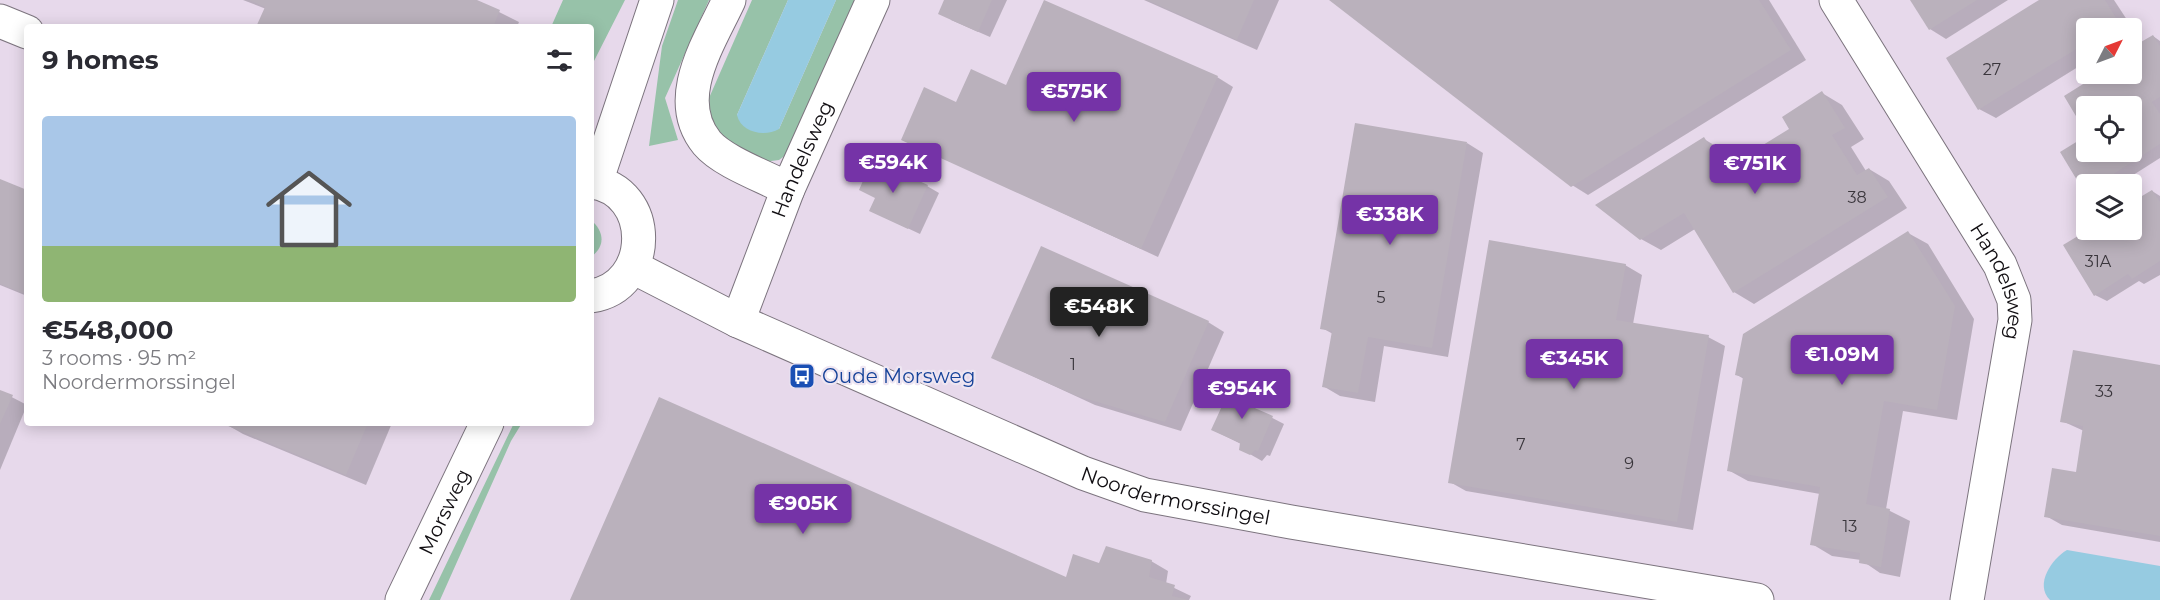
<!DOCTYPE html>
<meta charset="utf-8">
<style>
:root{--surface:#fff;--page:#f2f2f3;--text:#2b2b33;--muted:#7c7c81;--accent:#7533a7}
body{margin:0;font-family:Montserrat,sans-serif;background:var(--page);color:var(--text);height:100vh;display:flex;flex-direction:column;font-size:22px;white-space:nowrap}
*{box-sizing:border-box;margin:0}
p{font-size:20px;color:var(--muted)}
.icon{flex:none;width:33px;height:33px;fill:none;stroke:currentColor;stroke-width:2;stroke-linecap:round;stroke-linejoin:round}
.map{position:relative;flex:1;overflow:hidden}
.panel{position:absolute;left:24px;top:24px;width:570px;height:402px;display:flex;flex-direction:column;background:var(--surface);border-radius:6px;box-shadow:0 3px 15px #0003}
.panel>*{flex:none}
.needle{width:39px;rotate:48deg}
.controls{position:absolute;left:2076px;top:18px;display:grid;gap:12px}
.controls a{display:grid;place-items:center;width:66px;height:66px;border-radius:6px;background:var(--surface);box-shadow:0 3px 15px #0003;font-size:30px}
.price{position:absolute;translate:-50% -51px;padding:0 14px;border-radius:6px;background:var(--accent);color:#fff;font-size:20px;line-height:39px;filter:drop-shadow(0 2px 3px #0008)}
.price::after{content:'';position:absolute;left:50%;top:36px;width:18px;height:14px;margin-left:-9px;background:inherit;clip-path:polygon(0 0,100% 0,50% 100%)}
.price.selected{background:#222;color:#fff}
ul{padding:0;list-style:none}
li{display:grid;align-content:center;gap:12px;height:318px;padding:0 18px}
li span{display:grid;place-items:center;height:186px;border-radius:6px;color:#555}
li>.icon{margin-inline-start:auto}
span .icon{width:108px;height:108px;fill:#fffc;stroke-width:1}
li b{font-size:26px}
h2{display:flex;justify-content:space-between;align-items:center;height:72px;padding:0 18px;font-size:26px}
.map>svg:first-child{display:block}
.built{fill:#e7d9eb;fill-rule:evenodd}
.green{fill:#97c2a9}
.water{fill:#96cbe1}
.shadow{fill:#0003}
.building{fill:#bab1bc}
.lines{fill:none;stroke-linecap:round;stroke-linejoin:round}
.minor-casing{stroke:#7c747e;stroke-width:35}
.primary-casing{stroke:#7c747e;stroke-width:35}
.minor{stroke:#fff;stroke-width:33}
.primary{stroke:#fff;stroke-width:33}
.labels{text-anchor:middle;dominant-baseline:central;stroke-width:4.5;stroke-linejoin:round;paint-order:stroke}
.number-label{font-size:16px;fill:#3a363c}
.street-label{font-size:20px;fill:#100d11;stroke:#eee5f1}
.transit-label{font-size:20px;fill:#164399;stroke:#eee5f1;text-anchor:start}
</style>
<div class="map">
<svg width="2160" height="600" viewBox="0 0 2160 600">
<rect width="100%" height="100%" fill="#eee5f1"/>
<path class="built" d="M 0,0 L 2160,0 L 2160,600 L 0,600 ZM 27,27 L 591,27 L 591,423 L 27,423 ZM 2086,28 L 2132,28 L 2132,74 L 2086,74 ZM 2086,106 L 2132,106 L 2132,152 L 2086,152 ZM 2086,184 L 2132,184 L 2132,230 L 2086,230 Z"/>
<g class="green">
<path d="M 563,0 L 625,0 L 594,61 L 591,86 L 591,27 L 551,27 Z"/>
<path d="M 678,0 L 709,0 L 665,98 L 678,140 L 649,146 L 662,46 Z"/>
<path d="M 752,0 L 788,0 L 737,115 L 779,129 L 836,0 L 859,0 L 790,152 L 779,160 L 763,162 L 722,141 L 711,119 L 709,98 Z"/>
<path d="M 591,220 C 604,231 606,246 591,257 Z"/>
<path d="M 514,423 L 522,423 L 511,441 L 440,600 L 429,600 Z"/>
</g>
<g class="water">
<path d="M 788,0 L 836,0 L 779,129 C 765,137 741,133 737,115 Z"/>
<path d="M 2067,550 L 2160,566 L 2160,600 L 2050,600 C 2034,584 2052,559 2067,550 Z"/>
</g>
<g class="shadow">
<path d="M 243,0 L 475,0 L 519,22 L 517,27 L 258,27 L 266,9 Z"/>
<path d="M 945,0 L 1007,0 L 990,37 L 951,20 Z"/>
<path d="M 1144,0 L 1279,0 L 1257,50 Z"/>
<path d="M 1334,0 L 1769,0 L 1806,60 L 1588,195 L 1572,185 Z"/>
<path d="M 1912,0 L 2008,0 L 1946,39 L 1930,29 Z"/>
<path d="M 2042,0 L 2114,0 L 2135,32 L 2132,34 L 2132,28 L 2086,28 L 2086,62 L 1996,118 L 1979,109 Z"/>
<path d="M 2153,36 L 2160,41 L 2160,158 L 2119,184 L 2086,184 L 2086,192 L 2062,153 L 2086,137 L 2086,152 L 2132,152 L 2132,106 L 2086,106 L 2086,130 L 2066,96 L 2102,74 L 2132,74 L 2132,55 Z"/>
<path d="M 1217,77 L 1233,87 L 1158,257 L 902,139 L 957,104 L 1007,87 Z"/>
<path d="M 1822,93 L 1842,105 L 1864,139 L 1851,147 L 1866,171 L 1869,169 L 1889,181 L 1907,208 L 1754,304 L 1734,292 L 1695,229 L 1661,250 L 1641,239 L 1704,139 L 1724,151 L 1733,165 L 1791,129 Z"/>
<path d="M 1467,143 L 1483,153 L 1448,357 L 1384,346 L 1375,402 L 1340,396 L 1323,386 L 1333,334 L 1322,328 Z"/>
<path d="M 0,181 L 27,192 L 27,296 L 0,285 Z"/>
<path d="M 927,186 L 939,193 L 920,234 L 871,211 Z"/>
<path d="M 2152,191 L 2160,196 L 2160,275 L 2144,284 L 2139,281 L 2107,301 L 2095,295 L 2065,246 L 2091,230 L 2132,230 L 2132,204 Z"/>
<path d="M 1908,233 L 1928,244 L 1974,319 L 1957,420 L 1903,411 L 1886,509 L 1910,521 L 1900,577 L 1880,573 L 1861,560 L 1832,556 L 1812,544 L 1820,494 L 1748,481 L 1728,470 L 1744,379 L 1737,375 Z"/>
<path d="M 1625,265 L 1642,275 L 1633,324 L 1708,337 L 1725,346 L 1693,530 L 1466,491 L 1450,482 Z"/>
<path d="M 1208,322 L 1224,332 L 1181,431 L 1095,405 L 993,358 Z"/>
<path d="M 2160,367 L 2160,542 L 2062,525 L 2046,516 L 2077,474 L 2084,431 L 2062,421 Z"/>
<path d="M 1235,382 L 1261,395 L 1255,409 L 1284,424 L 1270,456 L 1267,455 L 1262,461 L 1241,449 L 1241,444 L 1213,430 Z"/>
<path d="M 0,391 L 27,405 L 0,470 Z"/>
<path d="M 224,423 L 392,423 L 366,485 L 243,434 Z"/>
<path d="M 1151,561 L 1168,571 L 1166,584 L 1191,596 L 1189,600 L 571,600 L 1067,579 L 1100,564 Z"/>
</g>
<g class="building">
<path d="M 249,0 L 477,0 L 500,10 L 493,27 L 256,27 L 265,7 Z"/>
<path d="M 944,0 L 992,0 L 978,32 L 938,14 Z"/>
<path d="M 1044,0 L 1218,76 L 1141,249 L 901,140 L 924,87 L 956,102 L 971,69 L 1006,85 Z"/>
<path d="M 1147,0 L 1254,0 L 1237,40 Z"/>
<path d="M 1329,0 L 1759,0 L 1791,50 L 1571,187 Z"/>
<path d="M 1910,0 L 1977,0 L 1929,30 Z"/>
<path d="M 2039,0 L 2105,0 L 2119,23 L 2109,28 L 2086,28 L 2086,43 L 1978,110 L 1946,58 Z"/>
<path d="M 2153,35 L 2160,46 L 2160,97 L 2152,102 L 2160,114 L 2160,144 L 2098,184 L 2086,184 L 2086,195 L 2060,152 L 2086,136 L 2086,152 L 2132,152 L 2132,106 L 2086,106 L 2086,133 L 2064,96 L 2099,74 L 2132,74 L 2132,53 L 2137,50 L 2134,46 Z"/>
<path d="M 1822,91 L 1845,128 L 1832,135 L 1857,175 L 1869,168 L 1888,197 L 1733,293 L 1684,213 L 1640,240 L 1595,205 L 1704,137 L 1724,169 L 1789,129 L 1782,117 Z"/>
<path d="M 1355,123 L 1467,142 L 1432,348 L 1368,337 L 1358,393 L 1322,387 L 1332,331 L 1320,329 Z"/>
<path d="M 872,160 L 928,185 L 908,229 L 869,211 L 875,198 L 859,190 Z"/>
<path d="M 0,179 L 27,190 L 25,294 L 0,284 Z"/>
<path d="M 2152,190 L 2160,202 L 2160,261 L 2132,279 L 2128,274 L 2094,296 L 2063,245 L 2088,230 L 2132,230 L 2132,202 Z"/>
<path d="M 1908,231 L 1955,306 L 1937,410 L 1884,401 L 1866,504 L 1890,509 L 1881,567 L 1859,563 L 1860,553 L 1810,545 L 1820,487 L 1727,471 L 1743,377 L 1735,375 L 1743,334 Z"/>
<path d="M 1489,240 L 1626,264 L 1616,320 L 1709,335 L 1677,522 L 1448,483 Z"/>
<path d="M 1041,246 L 1209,321 L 1165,422 L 1077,396 L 991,358 Z"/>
<path d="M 2073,350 L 2160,365 L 2160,536 L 2044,517 L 2052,468 L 2076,472 L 2083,426 L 2060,422 Z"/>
<path d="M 1234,380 L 1250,387 L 1243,403 L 1273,416 L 1258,451 L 1255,450 L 1250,455 L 1239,450 L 1240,443 L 1211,430 Z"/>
<path d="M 0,390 L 13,395 L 0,424 Z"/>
<path d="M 659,397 L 1066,577 L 1073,554 L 1099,563 L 1106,546 L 1152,560 L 1149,577 L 1175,585 L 1172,596 L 1189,600 L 570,600 Z"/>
<path d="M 221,423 L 368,423 L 346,475 Z"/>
</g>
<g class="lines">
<g class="minor-casing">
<g id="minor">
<path d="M 729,0 C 709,43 671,99 707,143 C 723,162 766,177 788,189"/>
<path id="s1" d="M 1836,0 L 2000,265 L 2014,300 L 2015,320 L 1967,600"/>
<path d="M 0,21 L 27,32"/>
<path id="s2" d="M 633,267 L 738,321 L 1083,473 L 1145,495 L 1291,522 L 1757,600"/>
<path id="s3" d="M 738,321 L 788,189 L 873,0"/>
</g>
</g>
<g class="primary-casing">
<g id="primary">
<path d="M 591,182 C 655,190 654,287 591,296"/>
<path d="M 596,182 L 657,0"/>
<path id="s4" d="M 402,600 L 487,423"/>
</g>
</g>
<use href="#minor" class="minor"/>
<use href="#primary" class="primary"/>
</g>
<defs>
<g id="bus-square" transform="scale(1.35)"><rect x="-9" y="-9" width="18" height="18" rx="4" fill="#1a4fb4" stroke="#eee5f1"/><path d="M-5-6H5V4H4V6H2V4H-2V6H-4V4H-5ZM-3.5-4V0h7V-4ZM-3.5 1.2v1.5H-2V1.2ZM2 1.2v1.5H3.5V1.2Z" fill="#fff"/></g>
</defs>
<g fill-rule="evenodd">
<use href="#bus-square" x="802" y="376"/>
</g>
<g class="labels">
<g class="number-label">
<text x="1992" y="69">27</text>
<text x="1857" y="197">38</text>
<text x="2098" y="261">31A</text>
<text x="1381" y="297">5</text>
<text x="1073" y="364">1</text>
<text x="2104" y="391">33</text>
<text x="1521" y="444">7</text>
<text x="1629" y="463">9</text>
<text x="1850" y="526">13</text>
</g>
<g class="street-label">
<text stroke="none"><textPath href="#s3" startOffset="174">Handelsweg</textPath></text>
<text stroke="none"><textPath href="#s1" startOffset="327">Handelsweg</textPath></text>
<text stroke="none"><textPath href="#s2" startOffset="591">Noordermorssingel</textPath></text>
<text stroke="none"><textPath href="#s4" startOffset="98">Morsweg</textPath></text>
</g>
<g class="transit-label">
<text x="822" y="376">Oude Morsweg</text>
</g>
</g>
</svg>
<div class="controls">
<a><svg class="needle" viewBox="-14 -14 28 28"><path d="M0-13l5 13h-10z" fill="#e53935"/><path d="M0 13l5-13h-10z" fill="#7c7c81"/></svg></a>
<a><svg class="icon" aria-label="locate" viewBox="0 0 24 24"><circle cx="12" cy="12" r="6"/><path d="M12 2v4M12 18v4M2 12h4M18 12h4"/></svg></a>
<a><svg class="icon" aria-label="layers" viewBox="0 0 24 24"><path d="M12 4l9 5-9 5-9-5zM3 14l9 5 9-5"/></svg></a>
</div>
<b class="price" style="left:1074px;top:123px">€575K</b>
<b class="price" style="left:893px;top:194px">€594K</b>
<b class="price" style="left:1755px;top:195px">€751K</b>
<b class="price" style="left:1390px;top:246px">€338K</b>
<b class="price selected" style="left:1099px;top:338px">€548K</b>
<b class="price" style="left:1842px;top:386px">€1.09M</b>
<b class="price" style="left:1574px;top:390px">€345K</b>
<b class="price" style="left:1242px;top:420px">€954K</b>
<b class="price" style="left:803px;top:535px">€905K</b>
<section class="panel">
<h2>9 homes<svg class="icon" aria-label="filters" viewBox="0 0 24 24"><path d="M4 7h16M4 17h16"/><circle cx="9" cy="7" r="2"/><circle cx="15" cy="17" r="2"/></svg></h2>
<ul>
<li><span style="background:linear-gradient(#a9c7e8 70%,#8fb573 0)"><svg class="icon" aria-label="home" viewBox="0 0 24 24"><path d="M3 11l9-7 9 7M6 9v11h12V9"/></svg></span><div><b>€548,000</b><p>3 rooms · 95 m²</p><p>Noordermorssingel</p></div></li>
</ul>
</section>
</div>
